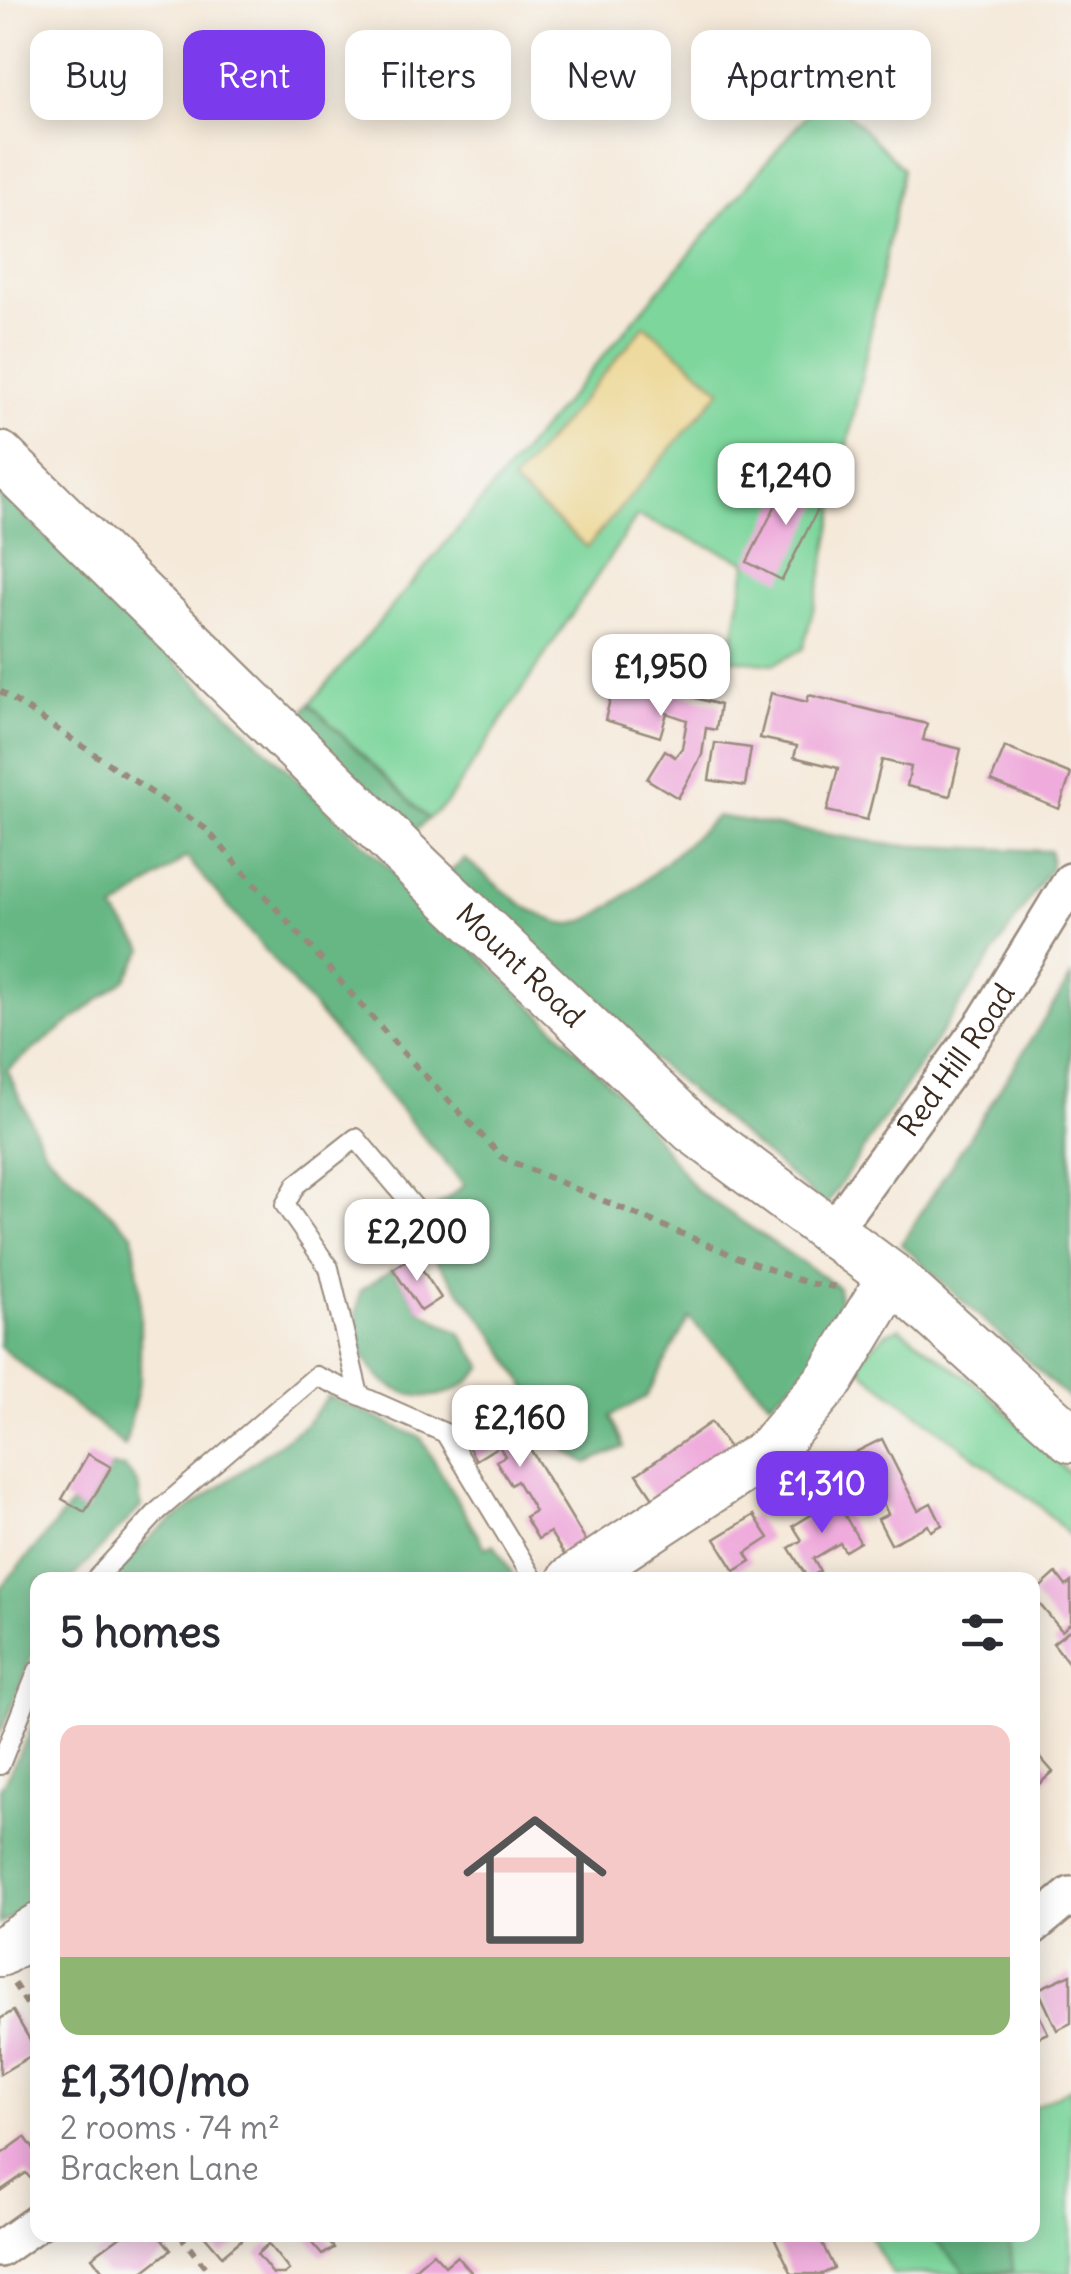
<!DOCTYPE html>
<meta charset="utf-8">
<style>
:root{--surface:#fff;--page:#f7f7f7;--text:#2b2b33;--muted:#7c7c81;--accent:#7c3aed}
body{margin:0;font-family:Delius,sans-serif;background:var(--page);color:var(--text);height:100vh;display:flex;flex-direction:column;font-size:38px;white-space:nowrap}
*{box-sizing:border-box;margin:0}
p{font-size:32px;color:var(--muted)}
.icon{flex:none;width:55px;height:55px;fill:none;stroke:currentColor;stroke-width:2;stroke-linecap:round;stroke-linejoin:round}
.map{position:relative;flex:1;overflow:hidden}
.drawer{position:absolute;left:30px;top:1572px;width:1010px;height:670px;display:flex;flex-direction:column;background:var(--surface);border-radius:20px;box-shadow:0 5px 25px #0003}
.drawer>*{flex:none}
.banner{position:absolute;left:30px;top:30px;width:1012px;height:90px;display:flex;gap:20px}
.price{position:absolute;translate:-50% -85px;padding:0 22px;border-radius:20px;background:#fff;color:#222;font-size:32px;line-height:65px;filter:drop-shadow(0 2px 5px #0008)}
.price::after{content:'';position:absolute;left:50%;top:60px;width:30px;height:22px;margin-left:-15px;background:inherit;clip-path:polygon(0 0,100% 0,50% 100%)}
.price.on{background:var(--accent);color:#fff}
ul{padding:0;list-style:none}
li{display:grid;align-content:center;gap:20px;height:530px;padding:0 30px}
li span{display:grid;place-items:center;height:310px;border-radius:20px;color:#555}
li>.icon{margin-inline-start:auto}
span .icon{width:180px;height:180px;fill:#fffc;stroke-width:1}
li b{font-size:42px}
h2{display:flex;justify-content:space-between;align-items:center;height:120px;padding:0 30px;font-size:42px}
.tag{padding:0 35px;border-radius:20px;background:var(--surface);box-shadow:0 5px 25px #0003;font-size:35px;line-height:90px}
.tag.on{background:var(--accent);color:#fff}
.map>svg:first-child{display:block}
.green{fill:#7dd69c;stroke:#5c805d;stroke-width:2.5}
.forest{fill:#66b784;stroke:#507051;stroke-width:2.5}
.sand{fill:#eeda9e;stroke:#94825e;stroke-width:2.5}
.building{fill:#efabdc}
.lines{fill:none;stroke-linecap:round;stroke-linejoin:round}
.lane-casing{stroke:#988a7c;stroke-width:22}
.street-casing{stroke:#988a7c;stroke-width:40}
.secondary-casing{stroke:#988a7c;stroke-width:52}
.path{stroke:#988a7c;stroke-width:6;stroke-dasharray:8 8;stroke-linecap:butt}
.lane{stroke:#fff;stroke-width:18}
.street{stroke:#fff;stroke-width:35}
.secondary{stroke:#fff;stroke-width:48}
.labels{text-anchor:middle;dominant-baseline:central;stroke-width:10;stroke-linejoin:round;paint-order:stroke}
.street-label{font-size:30px;fill:#3b2a1e;stroke:#f6f6f2}
</style>
<div class="map">
<svg width="1071" height="2274" viewBox="0 0 1071 2274">
<rect width="100%" height="100%" fill="#f6f6f2"/>
<filter id="ink" filterUnits="userSpaceOnUse"><feTurbulence type="fractalNoise" baseFrequency=".01" numOctaves="2"/><feDisplacementMap in="SourceGraphic" scale="20" xChannelSelector="R" yChannelSelector="G"/><feConvolveMatrix kernelMatrix="1 2 1 2 8 2 1 2 1" color-interpolation-filters="sRGB"/></filter>
<filter id="wash" filterUnits="userSpaceOnUse"><feTurbulence type="fractalNoise" baseFrequency=".0048" numOctaves="4" result="noise"/><feDisplacementMap in="SourceGraphic" scale="40" xChannelSelector="R" yChannelSelector="G"/><feGaussianBlur stdDeviation="2.25" result="paint"/><feColorMatrix in="noise" values="0 0 0 0 0 0 0 0 0 0 0 0 0 0 0 0 0 1.4 0 .05"/><feComposite in="paint" operator="in"/></filter>
<g filter="url(#wash)">
<rect width="100%" height="100%" fill="#f5e9d9"/>
<g class="green">
<path d="M 826,92 L 903,169 L 821,579 L 803,649 L 774,664 L 729,659 L 747,562 L 637,516 L 447,803 L 428,819 L 310,704 Z"/>
<path d="M 900,1328 L 986,1392 L 1071,1475 L 1071,1537 L 1040,1506 L 864,1373 L 858,1361 L 886,1333 Z"/>
<path d="M 1071,2088 L 1071,2274 L 892,2274 L 869,2235 L 1032,2235 L 1033,2107 Z"/>
</g>
<g class="forest">
<path d="M 0,492 L 562,1035 L 634,1109 L 696,1190 L 838,1287 C 846,1338 806,1372 770,1402 L 689,1318 L 646,1397 L 611,1416 L 624,1447 L 587,1463 L 565,1450 L 493,1333 L 411,1228 L 464,1185 L 186,857 L 114,911 L 144,949 L 126,979 L 7,1070 L 45,1152 L 133,1234 L 140,1291 L 140,1379 L 125,1446 L 0,1347 Z"/>
<path d="M 310,704 L 428,819 L 409,836 L 297,719 Z"/>
<path d="M 717,816 L 892,845 L 1050,851 L 1051,867 L 826,1206 L 561,982 L 445,876 L 465,859 C 494,881 531,920 569,924 C 602,927 690,839 717,816 Z"/>
<path d="M 1071,977 L 1071,1401 L 901,1244 Z"/>
<path d="M 393,1269 L 421,1311 L 460,1333 L 483,1367 C 441,1421 364,1396 356,1329 C 354,1318 359,1302 361,1290 Z"/>
<path d="M 328,1396 L 421,1438 L 485,1548 L 494,1544 L 516,1580 L 109,1580 L 154,1534 L 305,1425 Z"/>
<path d="M 111,1467 L 125,1468 L 138,1484 L 141,1507 L 70,1580 L 38,1580 L 37,1643 L 0,1735 L 0,1589 L 72,1504 L 85,1511 Z"/>
<path d="M 37,1708 L 37,1901 L 0,1924 L 0,1789 L 29,1736 Z"/>
<path d="M 930,2235 L 1001,2235 L 1011,2249 L 1013,2271 L 967,2274 Z"/>
</g>
<path class="sand" d="M 645,325 L 721,390 L 587,547 L 512,483 Z"/>
<g id="blocks">
<g class="building">
<path d="M 790,477 L 825,495 L 782,580 L 747,562 Z"/>
<path d="M 620,659 L 652,664 L 649,674 L 672,679 L 668,690 L 720,705 L 716,730 L 706,728 L 702,755 L 678,798 L 647,779 L 665,750 L 675,757 L 682,748 L 687,720 L 667,713 L 660,737 L 605,720 Z"/>
<path d="M 771,693 L 807,702 L 809,695 L 927,724 L 923,740 L 961,749 L 950,796 L 907,786 L 911,767 L 882,760 L 867,820 L 827,811 L 838,768 L 794,757 L 797,746 L 760,738 Z"/>
<path d="M 715,743 L 751,748 L 745,786 L 709,780 Z"/>
<path d="M 1005,747 L 1071,774 L 1059,809 L 991,781 Z"/>
<path d="M 413,1256 L 441,1298 L 421,1311 L 393,1269 Z"/>
<path d="M 497,1394 L 587,1543 L 565,1556 L 550,1532 L 538,1539 L 525,1517 L 535,1511 L 517,1481 L 511,1485 L 496,1461 L 505,1456 L 499,1446 L 476,1460 L 453,1420 Z"/>
<path d="M 711,1422 L 736,1458 L 661,1510 L 637,1474 Z"/>
<path d="M 882,1439 L 918,1510 L 931,1503 L 942,1525 L 931,1531 L 928,1525 L 891,1544 L 878,1519 L 888,1514 L 876,1489 L 869,1492 L 850,1455 Z"/>
<path d="M 88,1454 L 111,1467 L 85,1512 L 62,1499 Z"/>
<path d="M 836,1500 L 860,1542 L 845,1551 L 840,1543 L 813,1559 L 820,1571 L 808,1579 L 789,1548 L 802,1540 L 793,1526 Z"/>
<path d="M 754,1515 L 769,1538 L 746,1553 L 751,1561 L 735,1571 L 715,1539 Z"/>
<path d="M 1056,1573 L 1066,1586 L 1071,1582 L 1071,1623 L 1062,1631 L 1032,1595 Z"/>
<path d="M 1071,1629 L 1071,1666 L 1053,1643 Z"/>
<path d="M 1032,1748 L 1053,1772 L 1032,1790 Z"/>
<path d="M 1071,1974 L 1071,2023 L 1057,2030 L 1038,1989 Z"/>
<path d="M 1032,2001 L 1048,2033 L 1032,2040 Z"/>
<path d="M 13,2011 L 37,2052 L 0,2074 L 0,2019 Z"/>
<path d="M 25,2137 L 38,2155 L 38,2179 L 33,2182 L 26,2173 L 0,2191 L 0,2155 Z"/>
<path d="M 122,2235 L 159,2235 L 171,2250 L 140,2274 L 105,2274 L 92,2257 Z"/>
<path d="M 204,2235 L 247,2235 L 222,2256 Z"/>
<path d="M 305,2235 L 323,2235 L 334,2248 L 322,2255 Z"/>
<path d="M 773,2235 L 818,2235 L 834,2268 L 822,2274 L 792,2274 Z"/>
<path d="M 268,2244 L 289,2270 L 284,2274 L 273,2274 L 257,2254 Z"/>
<path d="M 433,2253 L 445,2266 L 457,2256 L 473,2274 L 409,2274 Z"/>
</g>
</g>
</g>
<g filter="url(#ink)">
<use href="#blocks" fill-opacity="0" stroke="#988a7c" stroke-width="2.5"/>
<g class="lines">
<g class="lane-casing">
<g id="lane">
<path d="M 359,1395 L 329,1268 L 285,1205 L 296,1185 L 356,1138 L 414,1207"/>
<path d="M 95,1580 L 158,1511 L 316,1376 L 445,1433 L 534,1580"/>
<path d="M 0,1765 L 38,1670"/>
</g>
</g>
<g class="street-casing">
<g id="street">
<path id="s1" d="M 830,1234 L 986,1020 L 1071,881"/>
<path d="M 1032,1927 L 1071,1895"/>
<path d="M 0,2249 L 38,2222"/>
</g>
</g>
<g class="secondary-casing">
<g id="secondary">
<path id="s2" d="M 0,456 L 420,869 L 693,1129 L 892,1277 L 1071,1438"/>
<path d="M 572,1580 L 769,1451 L 831,1378 L 892,1277"/>
<path d="M 0,1952 L 38,1928"/>
</g>
</g>
<g class="path">
<path d="M 0,691 L 206,829 L 399,1048 L 503,1158 L 744,1260 L 807,1283 L 836,1287"/>
<path d="M 14,1984 L 38,2021"/>
<path d="M 180,2235 L 210,2274"/>
</g>
<use href="#lane" class="lane"/>
<use href="#street" class="street"/>
<use href="#secondary" class="secondary"/>
</g>
</g>
<g class="labels">
<g class="street-label">
<text stroke="none"><textPath href="#s2" startOffset="728">Mount Road</textPath></text>
<text stroke="none"><textPath href="#s1" startOffset="215">Red Hill Road</textPath></text>
</g>
</g>
</svg>
<b class="price" style="left:786px;top:528px">£1,240</b>
<b class="price" style="left:661px;top:719px">£1,950</b>
<b class="price" style="left:417px;top:1284px">£2,200</b>
<b class="price" style="left:520px;top:1470px">£2,160</b>
<b class="price on" style="left:822px;top:1536px">£1,310</b>
<div class="banner">
<a class="tag">Buy</a>
<a class="tag on">Rent</a>
<a class="tag">Filters</a>
<a class="tag">New</a>
<a class="tag">Apartment</a>
</div>
<section class="drawer">
<h2>5 homes<svg class="icon" aria-label="filters" viewBox="0 0 24 24"><path d="M4 7h16M4 17h16"/><circle cx="9" cy="7" r="2"/><circle cx="15" cy="17" r="2"/></svg></h2>
<ul>
<li><span style="background:linear-gradient(#f6c9c9 75%,#8fb573 0)"><svg class="icon" aria-label="home" viewBox="0 0 24 24"><path d="M3 11l9-7 9 7M6 9v11h12V9"/></svg></span><div><b>£1,310/mo</b><p>2 rooms · 74 m²</p><p>Bracken Lane</p></div></li>
</ul>
</section>
</div>
